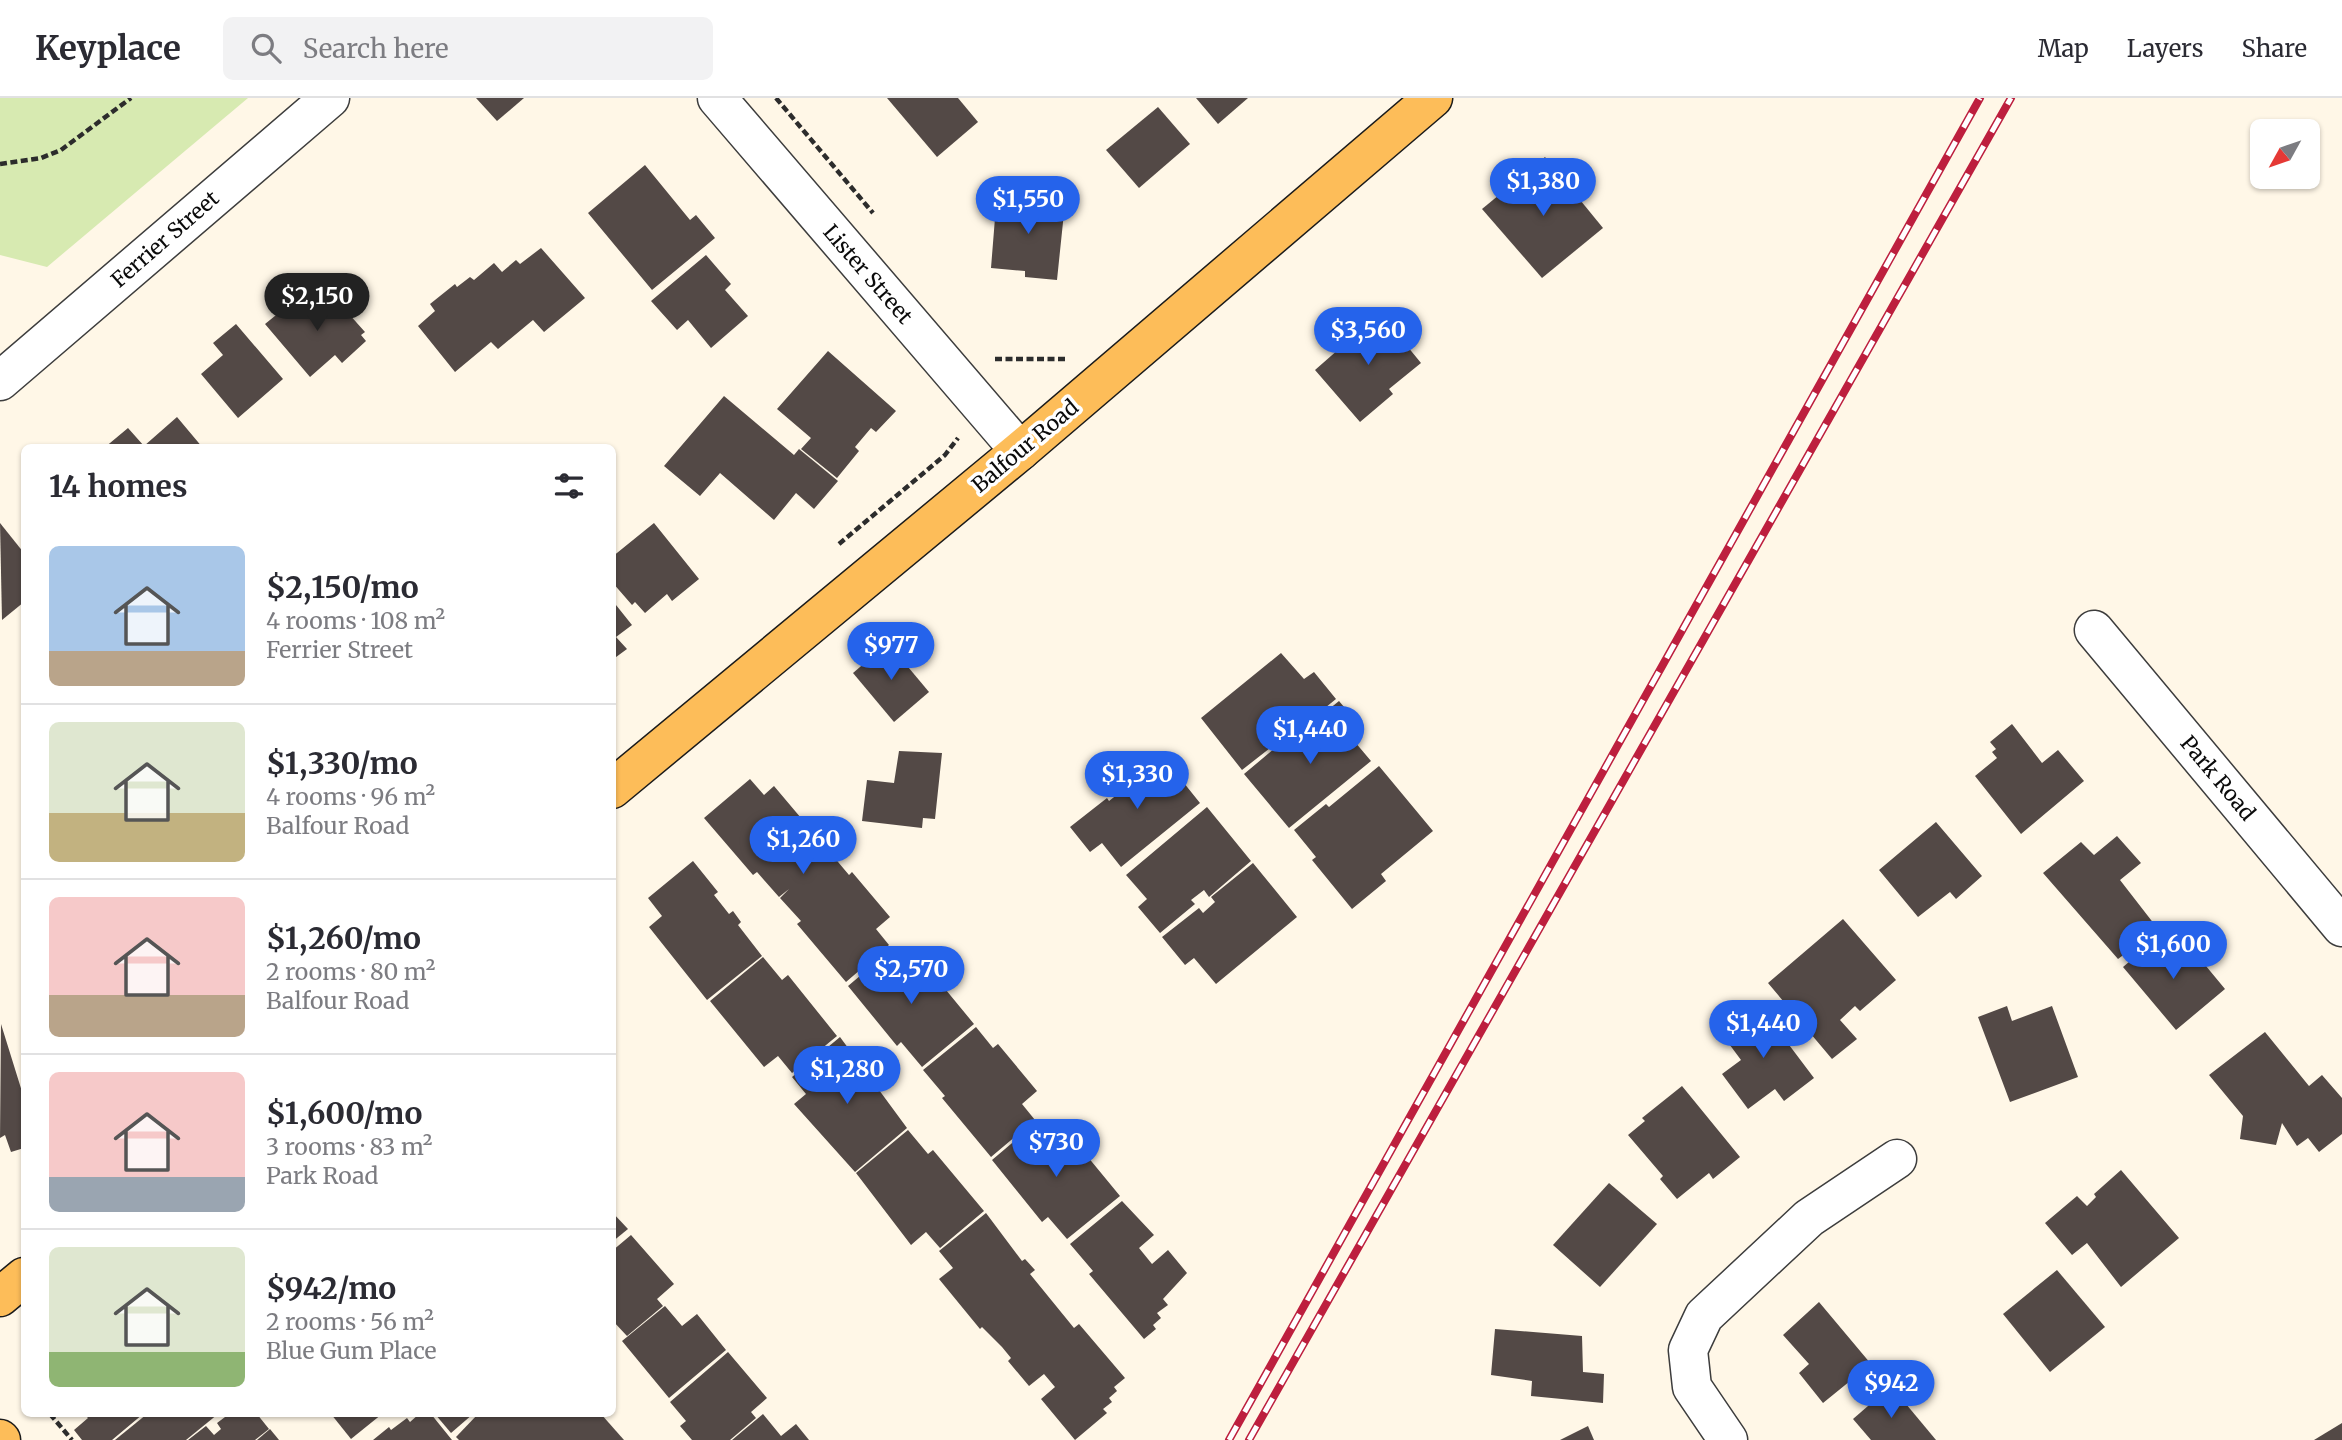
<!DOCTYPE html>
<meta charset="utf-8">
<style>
:root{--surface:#fff;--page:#f2f2f3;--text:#2b2b33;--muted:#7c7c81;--line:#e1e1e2;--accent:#2563eb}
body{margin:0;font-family:Merriweather,serif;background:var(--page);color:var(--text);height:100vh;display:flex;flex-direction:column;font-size:26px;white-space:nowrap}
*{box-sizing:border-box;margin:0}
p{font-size:23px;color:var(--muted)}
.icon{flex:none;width:38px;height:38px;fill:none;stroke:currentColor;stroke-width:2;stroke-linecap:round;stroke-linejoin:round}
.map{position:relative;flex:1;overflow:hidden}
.details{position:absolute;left:21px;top:346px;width:595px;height:973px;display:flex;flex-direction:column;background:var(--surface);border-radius:10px;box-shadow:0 2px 5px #0004}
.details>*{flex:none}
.needle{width:46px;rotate:230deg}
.tools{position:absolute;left:2250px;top:21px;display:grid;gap:14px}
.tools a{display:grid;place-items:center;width:70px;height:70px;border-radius:10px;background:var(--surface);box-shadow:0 2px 5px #0004;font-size:35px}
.price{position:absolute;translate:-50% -60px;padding:0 16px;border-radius:24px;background:var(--accent);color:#fff;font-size:23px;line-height:46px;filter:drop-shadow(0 2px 4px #0008)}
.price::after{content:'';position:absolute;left:50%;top:42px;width:21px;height:16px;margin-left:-10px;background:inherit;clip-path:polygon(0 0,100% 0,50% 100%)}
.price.on{background:#222;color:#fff}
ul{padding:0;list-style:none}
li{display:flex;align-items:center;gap:21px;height:175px;padding:0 28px}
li+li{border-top:2px solid var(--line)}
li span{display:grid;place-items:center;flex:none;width:196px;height:140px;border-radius:10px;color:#555}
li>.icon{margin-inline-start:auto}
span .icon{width:84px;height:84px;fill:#fffc;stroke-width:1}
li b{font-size:30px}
h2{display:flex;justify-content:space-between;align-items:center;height:84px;padding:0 28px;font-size:30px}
header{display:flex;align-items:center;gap:42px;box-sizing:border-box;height:98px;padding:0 35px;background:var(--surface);border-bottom:2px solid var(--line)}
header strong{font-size:33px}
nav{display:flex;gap:38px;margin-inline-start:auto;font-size:24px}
.search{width:490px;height:63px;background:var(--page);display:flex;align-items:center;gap:18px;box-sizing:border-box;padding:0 24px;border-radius:10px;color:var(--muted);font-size:26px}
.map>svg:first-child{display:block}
.green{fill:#d7eab1}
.building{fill:#534946}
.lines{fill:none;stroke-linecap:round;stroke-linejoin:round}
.minor-casing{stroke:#3d3d3d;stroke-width:41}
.major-casing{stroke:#1b1b1b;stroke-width:41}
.path{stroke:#2c2c2c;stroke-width:4.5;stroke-dasharray:7 3.5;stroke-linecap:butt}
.minor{stroke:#fff;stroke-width:38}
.major{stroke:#fdbd59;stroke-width:38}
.rail-casing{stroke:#bd1f3e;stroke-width:8}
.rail{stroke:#fff;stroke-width:5;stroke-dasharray:16;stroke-linecap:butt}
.labels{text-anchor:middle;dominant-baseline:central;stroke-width:7;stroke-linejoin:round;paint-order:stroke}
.street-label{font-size:21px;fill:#0a0a0a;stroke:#fff}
</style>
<header>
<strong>Keyplace</strong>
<div class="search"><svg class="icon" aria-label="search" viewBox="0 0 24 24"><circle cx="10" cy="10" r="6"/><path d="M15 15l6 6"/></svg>Search here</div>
<nav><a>Map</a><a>Layers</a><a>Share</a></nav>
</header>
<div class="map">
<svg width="2342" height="1342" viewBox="0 0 2342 1342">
<rect width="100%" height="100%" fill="#fff7e7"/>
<path class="green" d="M 0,0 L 248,0 L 47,169 L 0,157 Z"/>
<g class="building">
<path d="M 476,0 L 524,0 L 497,23 Z"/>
<path d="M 887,0 L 958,0 L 978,24 L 937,59 Z"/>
<path d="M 1196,0 L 1248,0 L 1218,26 Z"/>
<path d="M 1158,9 L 1190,46 L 1139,90 L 1106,52 Z"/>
<path d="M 1545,59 L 1603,130 L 1542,180 L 1482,111 Z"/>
<path d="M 645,67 L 690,122 L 696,117 L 715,140 L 652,192 L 588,115 Z"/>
<path d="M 997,95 L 1065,105 L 1057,182 L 1025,179 L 1025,173 L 991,170 Z"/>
<path d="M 541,150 L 585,200 L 544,234 L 533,222 L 498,251 L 491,244 L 455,274 L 418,228 L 435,213 L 430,206 L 455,186 L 457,189 L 470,179 L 474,182 L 494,165 L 502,174 L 516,162 L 520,166 Z"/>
<path d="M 706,157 L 731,186 L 725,192 L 748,218 L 711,250 L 688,222 L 677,232 L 651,203 Z"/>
<path d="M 331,196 L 365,234 L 361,237 L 366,243 L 342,265 L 335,257 L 310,279 L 265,226 L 296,201 L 308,215 Z"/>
<path d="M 1380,215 L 1421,265 L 1389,291 L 1393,296 L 1360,324 L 1315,272 Z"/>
<path d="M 236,226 L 283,281 L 238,320 L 201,276 L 223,257 L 213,245 Z"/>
<path d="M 828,253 L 896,313 L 876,334 L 871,330 L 855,349 L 859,353 L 837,380 L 801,351 L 811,340 L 777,311 Z"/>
<path d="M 724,298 L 794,357 L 799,351 L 838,383 L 814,411 L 796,395 L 774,422 L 720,375 L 700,398 L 664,368 Z"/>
<path d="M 177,319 L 203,350 L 104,350 L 128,330 L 144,348 Z"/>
<path d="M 0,425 L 24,455 L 24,504 L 2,522 Z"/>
<path d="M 654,425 L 699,481 L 672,503 L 667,496 L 645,515 L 635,504 L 632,507 L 612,484 L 612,459 Z"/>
<path d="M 612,502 L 632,527 L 616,539 L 627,551 L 612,562 Z"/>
<path d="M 888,545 L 929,594 L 894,624 L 853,575 Z"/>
<path d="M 1281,555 L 1304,581 L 1314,574 L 1336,601 L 1299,631 L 1294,625 L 1281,636 L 1284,639 L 1242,672 L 1201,620 Z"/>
<path d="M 1339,603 L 1360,628 L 1349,637 L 1371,663 L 1289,730 L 1244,676 L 1287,640 L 1292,646 L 1305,636 L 1302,633 Z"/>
<path d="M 2012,626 L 2042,665 L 2058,652 L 2084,683 L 2021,736 L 1975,678 L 1997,660 L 1992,654 L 1996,651 L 1990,644 Z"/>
<path d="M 899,653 L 942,655 L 935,721 L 923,720 L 922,730 L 862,723 L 867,682 L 894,685 Z"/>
<path d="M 1159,654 L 1200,705 L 1121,769 L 1102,745 L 1090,754 L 1070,729 L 1107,700 L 1109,703 L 1123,692 L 1118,686 Z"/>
<path d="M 1379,668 L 1433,733 L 1381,776 L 1386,783 L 1352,811 L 1312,762 L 1316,759 L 1294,732 L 1326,706 L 1329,709 Z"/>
<path d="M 750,681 L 764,697 L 774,688 L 849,777 L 852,774 L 890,819 L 876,831 L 889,847 L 846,884 L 797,826 L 801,823 L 780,800 L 789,791 L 779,799 L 757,774 L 753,777 L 704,720 Z"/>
<path d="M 1207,709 L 1251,763 L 1209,799 L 1204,792 L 1191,802 L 1195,806 L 1160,835 L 1138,809 L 1147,801 L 1126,777 Z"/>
<path d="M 1936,724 L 1982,778 L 1956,801 L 1950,794 L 1918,819 L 1879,772 Z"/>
<path d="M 2117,738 L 2141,765 L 2120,782 L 2158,831 L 2118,861 L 2043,775 L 2081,744 L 2094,757 Z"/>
<path d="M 693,763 L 718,794 L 714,797 L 729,816 L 733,813 L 741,824 L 738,827 L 762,858 L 707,902 L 649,829 L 662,818 L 648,800 Z"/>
<path d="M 1253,765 L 1297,819 L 1216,886 L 1194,860 L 1185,867 L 1162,839 L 1199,810 L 1203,815 L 1215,804 L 1211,799 Z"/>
<path d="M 1843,821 L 1896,882 L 1860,913 L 1855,908 L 1840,922 L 1857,941 L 1832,961 L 1768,885 Z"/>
<path d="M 2162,836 L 2180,857 L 2185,852 L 2196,866 L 2201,862 L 2225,891 L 2176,932 L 2123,869 Z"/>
<path d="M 892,851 L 906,868 L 918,858 L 974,926 L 922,969 L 901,944 L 897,948 L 848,888 Z"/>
<path d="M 763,859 L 782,882 L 788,877 L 837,938 L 792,975 L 778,958 L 764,969 L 710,903 Z"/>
<path d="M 1759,907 L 1814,980 L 1784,1003 L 1775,991 L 1748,1011 L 1722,976 L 1741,962 L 1721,935 Z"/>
<path d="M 2007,908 L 2012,923 L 2052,908 L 2078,979 L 2010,1004 L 1978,919 Z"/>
<path d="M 1,926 L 24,1000 L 24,1050 L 11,1054 L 5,1037 L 0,1040 Z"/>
<path d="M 976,929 L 993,950 L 998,946 L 1037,993 L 1022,1006 L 1035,1022 L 991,1059 L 942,1000 L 945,998 L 923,972 Z"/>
<path d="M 2265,934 L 2309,988 L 2322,977 L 2342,1000 L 2342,1036 L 2319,1054 L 2308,1040 L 2297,1048 L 2282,1025 L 2276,1047 L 2240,1041 L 2243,1018 L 2209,977 Z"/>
<path d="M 840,939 L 907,1030 L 855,1074 L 794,1006 L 806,996 L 792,979 Z"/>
<path d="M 1682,988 L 1740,1059 L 1713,1081 L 1709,1075 L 1677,1101 L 1660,1081 L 1663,1078 L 1628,1037 L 1645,1023 L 1642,1020 Z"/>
<path d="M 1038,1023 L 1052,1040 L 1064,1030 L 1120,1098 L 1067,1141 L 1048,1119 L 1042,1124 L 992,1062 Z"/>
<path d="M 908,1032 L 928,1056 L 933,1052 L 984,1113 L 940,1150 L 926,1134 L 911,1147 L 856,1075 Z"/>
<path d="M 2121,1072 L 2179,1140 L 2121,1189 L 2087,1145 L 2072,1157 L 2045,1125 L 2077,1098 L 2087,1108 L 2096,1099 L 2094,1096 Z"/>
<path d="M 1609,1085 L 1657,1126 L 1600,1189 L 1553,1147 Z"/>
<path d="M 1122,1103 L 1154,1137 L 1139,1150 L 1152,1166 L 1168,1152 L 1187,1175 L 1163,1201 L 1168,1207 L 1157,1215 L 1161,1220 L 1153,1227 L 1156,1231 L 1144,1241 L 1089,1176 L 1093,1173 L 1070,1146 Z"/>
<path d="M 612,1114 L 628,1131 L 612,1144 Z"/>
<path d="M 986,1115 L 1022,1163 L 1025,1161 L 1035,1172 L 1030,1176 L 1074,1230 L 1079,1226 L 1125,1280 L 1114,1289 L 1117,1293 L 1109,1300 L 1112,1304 L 1103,1311 L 1107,1315 L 1075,1342 L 1041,1301 L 1055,1289 L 1044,1276 L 1029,1288 L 1008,1263 L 1011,1260 L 1002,1249 L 982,1229 L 980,1231 L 939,1181 L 953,1170 L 939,1153 Z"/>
<path d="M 631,1137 L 674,1186 L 657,1201 L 663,1208 L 627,1238 L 612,1222 L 612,1153 Z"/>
<path d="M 2057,1172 L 2105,1229 L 2050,1274 L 2003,1216 Z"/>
<path d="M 1819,1204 L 1871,1266 L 1823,1305 L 1799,1275 L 1809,1266 L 1783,1237 Z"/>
<path d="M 665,1208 L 682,1228 L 697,1216 L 726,1252 L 669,1300 L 622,1243 Z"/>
<path d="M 1495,1231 L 1582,1238 L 1583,1274 L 1604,1276 L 1603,1305 L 1531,1298 L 1532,1283 L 1491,1277 Z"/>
<path d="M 728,1254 L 767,1300 L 751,1314 L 756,1320 L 730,1342 L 692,1342 L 680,1328 L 686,1323 L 670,1304 Z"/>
<path d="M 1891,1288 L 1936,1342 L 1871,1342 L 1853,1321 Z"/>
<path d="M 84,1316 L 143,1316 L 112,1342 L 82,1342 L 74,1332 L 88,1320 Z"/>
<path d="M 147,1316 L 218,1316 L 186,1342 L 115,1342 Z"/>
<path d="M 229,1316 L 257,1316 L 269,1331 L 255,1342 L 188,1342 L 206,1328 L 214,1337 L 221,1331 L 217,1325 Z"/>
<path d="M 331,1316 L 382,1316 L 351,1341 Z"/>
<path d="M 419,1316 L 431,1316 L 452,1342 L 373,1342 L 389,1329 L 391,1332 L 407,1320 L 410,1324 Z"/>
<path d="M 435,1316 L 473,1316 L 451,1335 Z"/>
<path d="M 478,1316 L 601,1316 L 624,1342 L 459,1342 L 456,1339 Z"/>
<path d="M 763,1316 L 781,1338 L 796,1326 L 809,1342 L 732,1342 Z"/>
<path d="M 2342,1325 L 2342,1342 L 2314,1342 Z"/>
<path d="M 1588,1328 L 1594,1342 L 1560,1342 Z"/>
<path d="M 270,1331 L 279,1342 L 257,1342 Z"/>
</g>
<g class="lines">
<g class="minor-casing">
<g id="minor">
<path d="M 717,0 L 1020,353"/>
<path d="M 0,283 L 330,0"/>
<path d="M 2094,532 L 2342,829"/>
<path d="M 1728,1342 L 1692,1289 L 1688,1252 L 1704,1218 L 1809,1120 L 1897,1061"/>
</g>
</g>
<g class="major-casing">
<g id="major">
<path d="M 612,691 L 1020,353 L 1433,0"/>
<path d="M 0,1199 L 24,1179"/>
<path d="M 0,1341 L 1,1342"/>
</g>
</g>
<g class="path">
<path d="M 776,0 L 873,115"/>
<path d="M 0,66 L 41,60 L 61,52 L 131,0"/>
<path d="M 995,261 L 1066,261"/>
<path d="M 839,446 L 945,357 L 958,340"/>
<path d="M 50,1316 L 72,1342"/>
</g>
<use href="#minor" class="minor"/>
<use href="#major" class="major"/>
<g class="rail-casing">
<g id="rail">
<path d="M 1229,1342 L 1980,0"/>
<path d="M 1249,1342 L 2011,0"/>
</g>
</g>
<use href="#rail" class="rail"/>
</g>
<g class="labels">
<g class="street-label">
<text transform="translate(165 141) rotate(-41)">Ferrier Street</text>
<text transform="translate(868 176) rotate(49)">Lister Street</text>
<text transform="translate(1025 348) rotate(-40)">Balfour Road</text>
<text transform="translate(2218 680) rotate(50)">Park Road</text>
</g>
</g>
</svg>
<div class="tools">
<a><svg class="needle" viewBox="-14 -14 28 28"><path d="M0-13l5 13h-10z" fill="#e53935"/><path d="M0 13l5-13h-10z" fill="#7c7c81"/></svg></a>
</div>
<b class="price" style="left:1543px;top:120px">$1,380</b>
<b class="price" style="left:1028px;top:138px">$1,550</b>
<b class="price on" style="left:317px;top:235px">$2,150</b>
<b class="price" style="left:1368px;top:269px">$3,560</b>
<b class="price" style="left:891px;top:584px">$977</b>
<b class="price" style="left:1310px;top:668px">$1,440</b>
<b class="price" style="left:1137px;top:713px">$1,330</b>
<b class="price" style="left:803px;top:778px">$1,260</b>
<b class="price" style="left:2173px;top:883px">$1,600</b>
<b class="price" style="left:911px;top:908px">$2,570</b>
<b class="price" style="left:1763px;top:962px">$1,440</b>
<b class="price" style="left:847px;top:1008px">$1,280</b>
<b class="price" style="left:1056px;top:1081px">$730</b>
<b class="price" style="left:1891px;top:1322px">$942</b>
<section class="details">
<h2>14 homes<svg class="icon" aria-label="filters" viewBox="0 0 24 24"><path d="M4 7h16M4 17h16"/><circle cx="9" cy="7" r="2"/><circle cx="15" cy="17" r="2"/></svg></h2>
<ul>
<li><span style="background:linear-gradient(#a9c7e8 75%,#b9a48a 0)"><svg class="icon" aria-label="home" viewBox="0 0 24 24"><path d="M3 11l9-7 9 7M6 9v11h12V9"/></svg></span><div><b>$2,150/mo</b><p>4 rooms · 108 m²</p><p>Ferrier Street</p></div></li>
<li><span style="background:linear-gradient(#dfe7d0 65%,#c2b280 0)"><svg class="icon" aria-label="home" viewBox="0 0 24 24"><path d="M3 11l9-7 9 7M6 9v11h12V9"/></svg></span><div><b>$1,330/mo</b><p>4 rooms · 96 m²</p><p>Balfour Road</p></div></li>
<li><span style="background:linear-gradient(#f6c9c9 70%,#b9a48a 0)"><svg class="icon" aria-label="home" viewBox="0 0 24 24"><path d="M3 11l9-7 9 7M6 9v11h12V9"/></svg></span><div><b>$1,260/mo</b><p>2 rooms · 80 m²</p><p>Balfour Road</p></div></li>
<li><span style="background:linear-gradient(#f6c9c9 75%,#9aa5b1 0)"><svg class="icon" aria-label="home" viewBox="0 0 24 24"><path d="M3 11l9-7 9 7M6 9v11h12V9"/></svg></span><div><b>$1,600/mo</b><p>3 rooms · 83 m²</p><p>Park Road</p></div></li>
<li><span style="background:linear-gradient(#dfe7d0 75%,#8fb573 0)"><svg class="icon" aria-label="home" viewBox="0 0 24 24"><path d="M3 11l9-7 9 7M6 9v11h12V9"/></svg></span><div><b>$942/mo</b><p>2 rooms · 56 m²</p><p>Blue Gum Place</p></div></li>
</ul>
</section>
</div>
